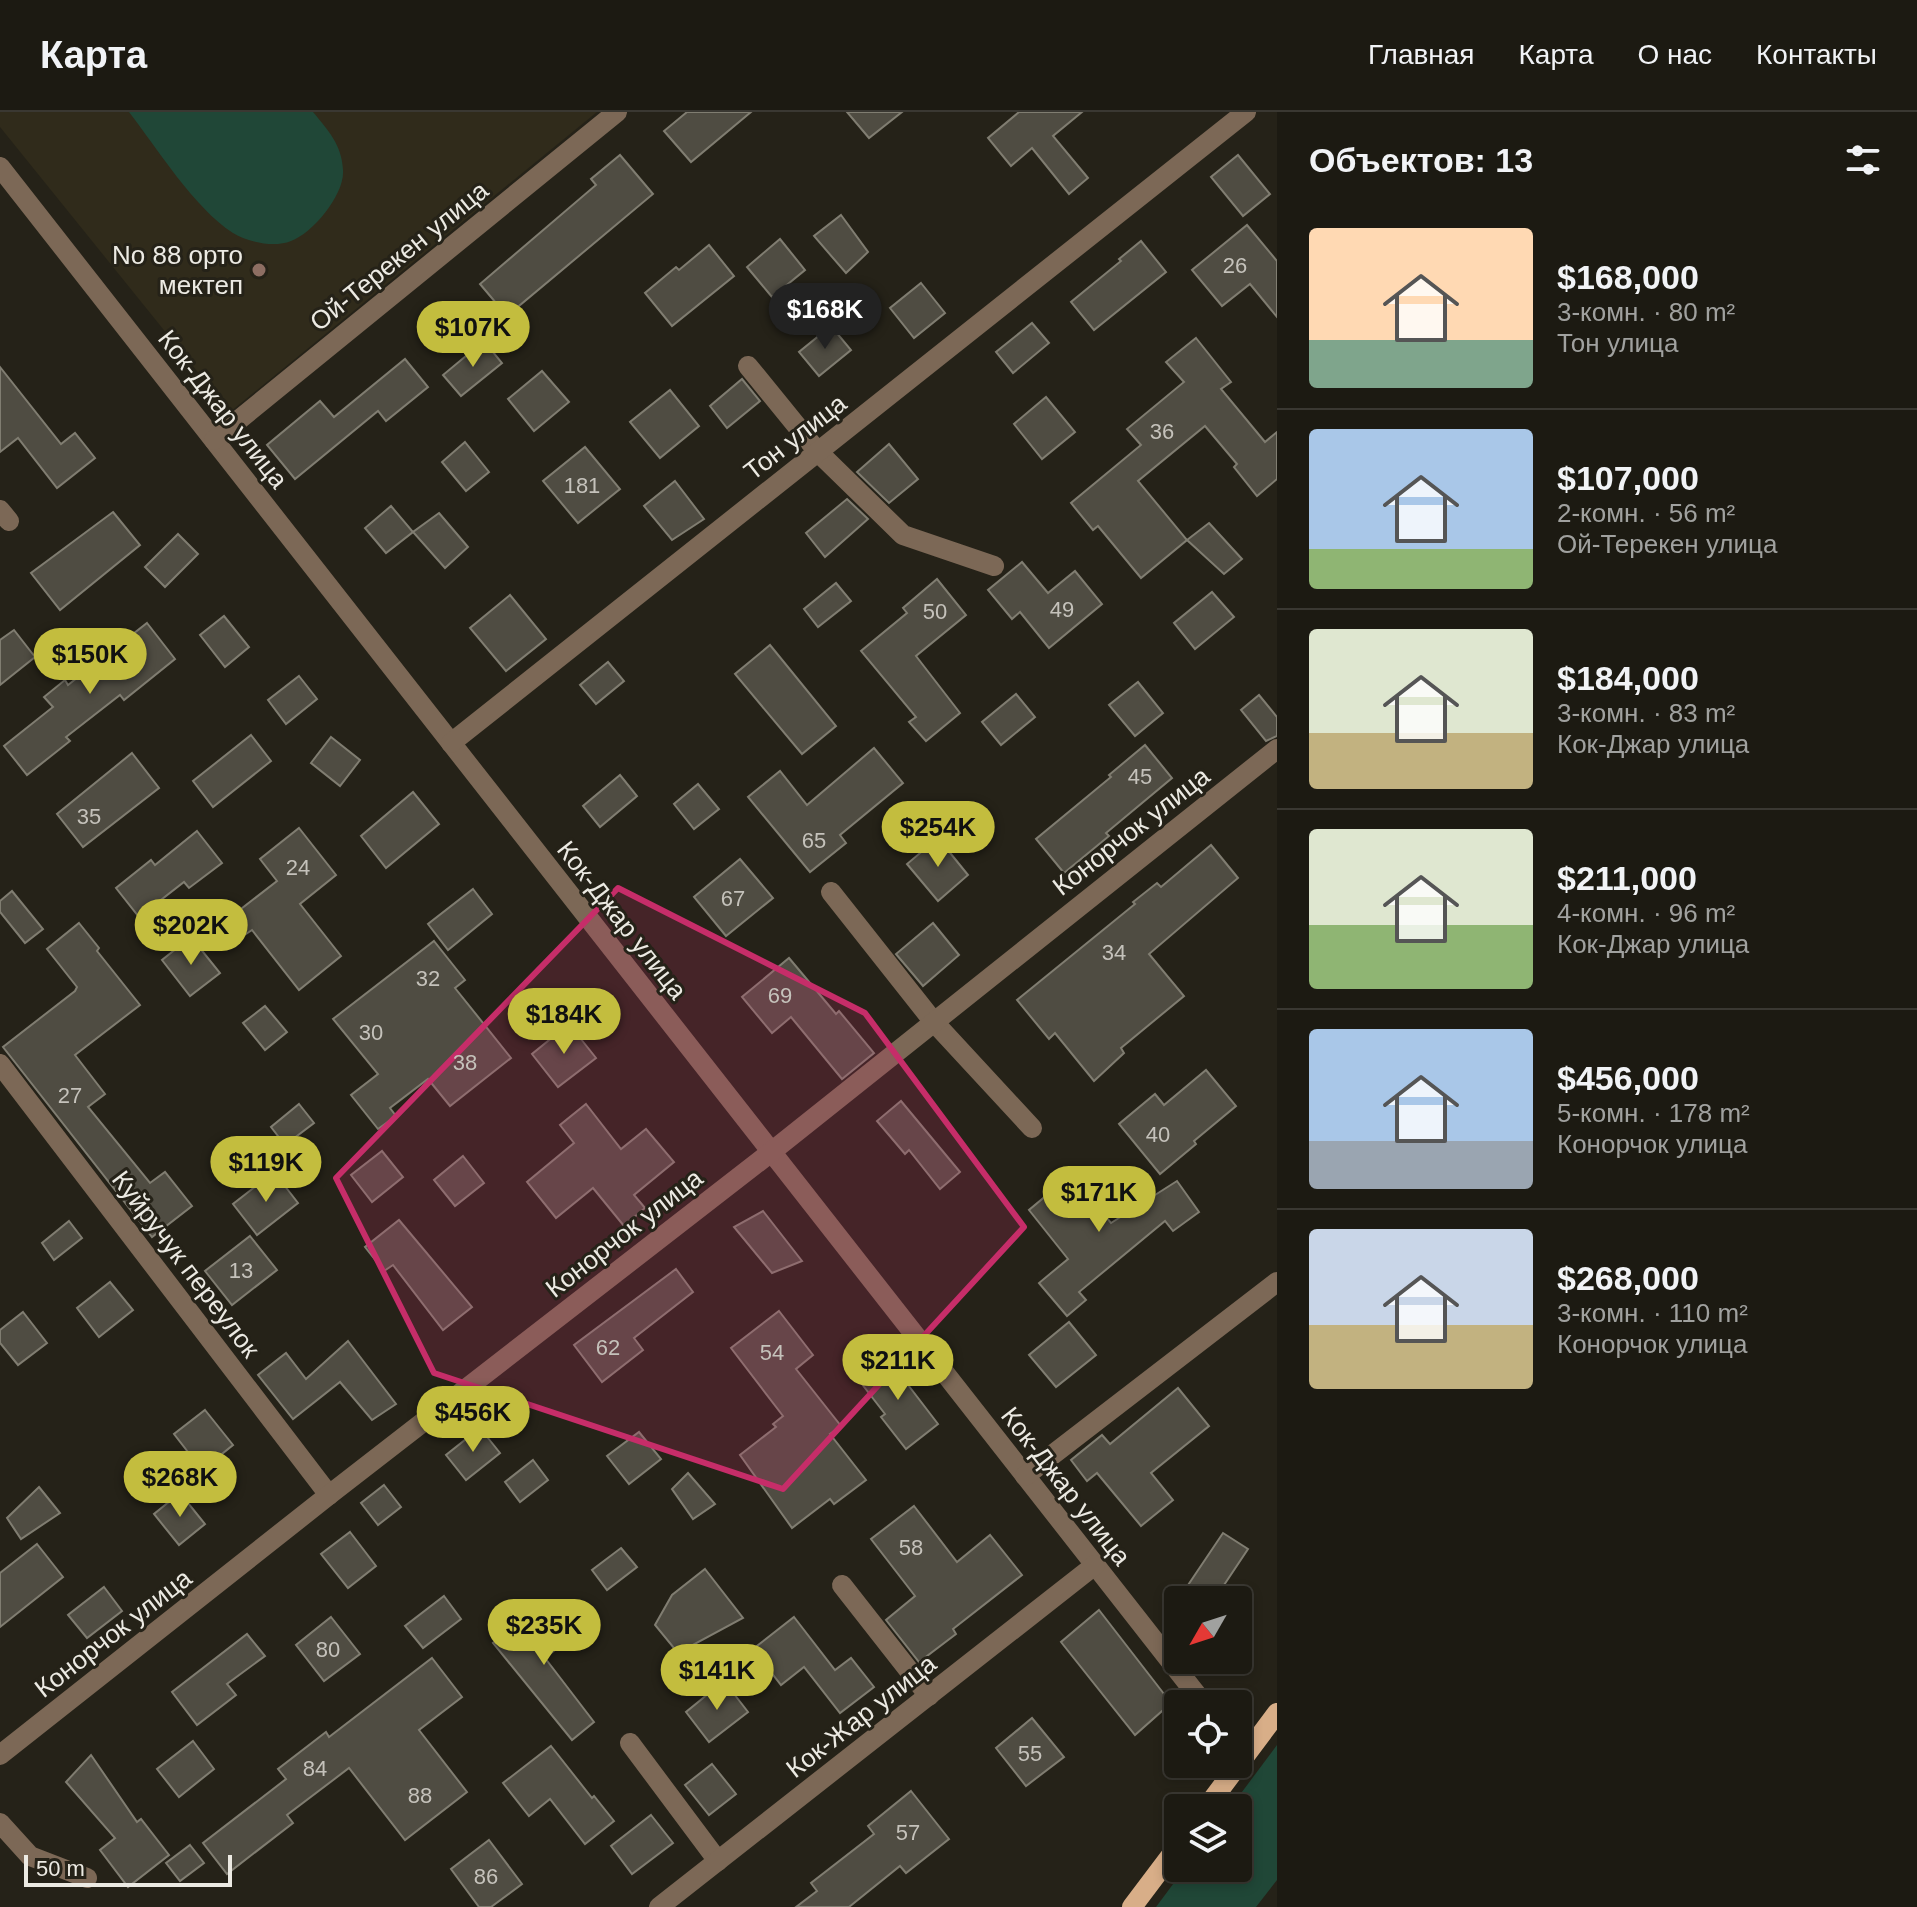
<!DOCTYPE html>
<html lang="ru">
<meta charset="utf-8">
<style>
:root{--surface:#1c1a12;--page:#292720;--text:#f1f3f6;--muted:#a0a19f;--line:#3a3832;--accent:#c3bd3e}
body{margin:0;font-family:Arial,sans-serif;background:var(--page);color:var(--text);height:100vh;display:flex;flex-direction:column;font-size:30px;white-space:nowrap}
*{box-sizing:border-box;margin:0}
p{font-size:26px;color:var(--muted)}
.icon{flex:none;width:44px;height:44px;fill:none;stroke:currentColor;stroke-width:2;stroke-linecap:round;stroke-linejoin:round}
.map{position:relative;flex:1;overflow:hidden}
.side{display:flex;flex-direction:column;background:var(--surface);width:640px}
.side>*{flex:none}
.needle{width:52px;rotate:231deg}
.fabs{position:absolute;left:1164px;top:1474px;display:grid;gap:16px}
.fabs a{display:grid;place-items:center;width:88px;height:88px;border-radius:8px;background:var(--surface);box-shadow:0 4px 12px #0003,0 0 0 2px var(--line);font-size:40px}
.scale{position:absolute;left:24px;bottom:20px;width:208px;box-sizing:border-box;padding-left:8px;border:4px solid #eceae3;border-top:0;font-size:22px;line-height:28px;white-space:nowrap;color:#eceae3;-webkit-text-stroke:6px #252218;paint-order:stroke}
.price{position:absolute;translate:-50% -68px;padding:0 18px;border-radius:28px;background:var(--accent);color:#111;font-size:26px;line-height:52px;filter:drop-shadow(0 2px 4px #0008)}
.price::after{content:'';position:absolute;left:50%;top:48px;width:24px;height:18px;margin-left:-12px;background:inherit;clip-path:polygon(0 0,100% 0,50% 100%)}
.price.active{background:#222;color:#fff}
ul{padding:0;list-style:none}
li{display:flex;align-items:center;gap:24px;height:200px;padding:0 32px}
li+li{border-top:2px solid var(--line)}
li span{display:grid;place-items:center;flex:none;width:224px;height:160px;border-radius:8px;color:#555}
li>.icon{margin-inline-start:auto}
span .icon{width:96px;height:96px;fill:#fffc;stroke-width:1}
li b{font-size:34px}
h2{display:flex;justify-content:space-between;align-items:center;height:96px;padding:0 32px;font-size:34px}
header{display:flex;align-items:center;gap:48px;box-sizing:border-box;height:112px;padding:0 40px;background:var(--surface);border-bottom:2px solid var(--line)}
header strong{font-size:38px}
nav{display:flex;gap:44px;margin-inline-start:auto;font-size:28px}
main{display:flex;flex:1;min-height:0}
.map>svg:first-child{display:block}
.built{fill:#302b1b}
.green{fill:#204737}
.building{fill:#4f4c42;stroke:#807d71;stroke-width:2}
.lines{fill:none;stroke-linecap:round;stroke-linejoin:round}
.minor{stroke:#7c6856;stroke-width:20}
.major{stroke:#d8ae88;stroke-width:20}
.marked{fill:#c62d69;fill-opacity:0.2;stroke:#c62d69;stroke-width:6;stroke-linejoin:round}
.education-dot{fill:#8d6e63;stroke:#252218;stroke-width:3}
.labels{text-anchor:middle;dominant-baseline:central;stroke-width:6;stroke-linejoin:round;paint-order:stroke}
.number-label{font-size:22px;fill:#c5c2bb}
.poi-label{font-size:26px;fill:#eceae3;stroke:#252218;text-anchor:end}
.street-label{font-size:26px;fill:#eceae3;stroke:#252218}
</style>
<header>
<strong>Карта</strong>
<nav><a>Главная</a><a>Карта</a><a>О нас</a><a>Контакты</a></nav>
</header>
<main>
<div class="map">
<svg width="1277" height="1795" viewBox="0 0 1277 1795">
<rect width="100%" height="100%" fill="#252218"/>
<path class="built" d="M 0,0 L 597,0 L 230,300 L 0,15 Z"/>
<g class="green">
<path d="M 129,0 L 313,0 C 328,18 342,33 343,58 C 345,82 313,121 291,129 C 274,136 248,130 233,121 C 194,96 157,36 129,0 Z"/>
<path d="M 1277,1633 L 1277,1768 L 1256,1795 L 1156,1795 L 1185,1756 L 1238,1756 L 1238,1696 L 1230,1696 Z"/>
</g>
<g class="building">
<path d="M 687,0 L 751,0 L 691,50 L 664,19 Z"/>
<path d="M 847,0 L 902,0 L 869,26 Z"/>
<path d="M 1019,0 L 1082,0 L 1053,24 L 1088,66 L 1069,82 L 1032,36 L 1011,54 L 988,26 Z"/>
<path d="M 620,43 L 653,82 L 507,204 L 480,172 L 596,73 L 591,67 Z"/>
<path d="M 1238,43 L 1270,82 L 1243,104 L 1211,65 Z"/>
<path d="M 841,103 L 868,140 L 846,161 L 814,124 Z"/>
<path d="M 1247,113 L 1277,149 L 1277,205 L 1250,172 L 1222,194 L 1192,158 Z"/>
<path d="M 780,127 L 805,158 L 772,185 L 747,155 Z"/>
<path d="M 1141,129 L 1166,160 L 1094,218 L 1071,190 L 1121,149 L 1119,147 Z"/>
<path d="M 709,133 L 734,164 L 672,214 L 645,181 L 676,155 L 679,158 Z"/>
<path d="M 921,171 L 945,201 L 914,226 L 890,196 Z"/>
<path d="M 1032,211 L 1049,231 L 1013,261 L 996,240 Z"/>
<path d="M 831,214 L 851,238 L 819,264 L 799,240 Z"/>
<path d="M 1196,226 L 1231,270 L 1221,277 L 1265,330 L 1277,320 L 1277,367 L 1257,384 L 1234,355 L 1237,352 L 1205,314 L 1138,369 L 1187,428 L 1141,466 L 1098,414 L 1093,418 L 1071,391 L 1141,333 L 1127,317 L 1184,270 L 1166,250 Z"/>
<path d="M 484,229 L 502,251 L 461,284 L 443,263 Z"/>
<path d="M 405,247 L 428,275 L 386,309 L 378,299 L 295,367 L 267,333 L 320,289 L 334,305 Z"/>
<path d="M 0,255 L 61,332 L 75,321 L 95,346 L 57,376 L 18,326 L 0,340 Z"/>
<path d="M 542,259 L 569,290 L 534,319 L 508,287 Z"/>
<path d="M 742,267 L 760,289 L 727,316 L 710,294 Z"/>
<path d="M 670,278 L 699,314 L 660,346 L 630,310 Z"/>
<path d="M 1046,285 L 1075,320 L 1042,347 L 1014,312 Z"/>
<path d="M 465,330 L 489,360 L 466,379 L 442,350 Z"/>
<path d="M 889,332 L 918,367 L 889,391 L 857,360 Z"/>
<path d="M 585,335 L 620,377 L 578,411 L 543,369 Z"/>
<path d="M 675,369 L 704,407 L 672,428 L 644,394 Z"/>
<path d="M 847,387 L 868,407 L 825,445 L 806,421 Z"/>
<path d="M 391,394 L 413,420 L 386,441 L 365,416 Z"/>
<path d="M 113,400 L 140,433 L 60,498 L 31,461 Z"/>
<path d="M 439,401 L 468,435 L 445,456 L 413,420 Z"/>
<path d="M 1209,411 L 1242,447 L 1224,462 L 1187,428 Z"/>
<path d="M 178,422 L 198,442 L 165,475 L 145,455 Z"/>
<path d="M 1022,450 L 1048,481 L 1075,459 L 1102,492 L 1049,536 L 1020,500 L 1012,507 L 988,478 Z"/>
<path d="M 937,467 L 966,503 L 916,544 L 960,601 L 926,629 L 909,610 L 916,605 L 861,539 L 907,501 L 903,496 Z"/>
<path d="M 836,471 L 851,489 L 818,515 L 804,497 Z"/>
<path d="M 1212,480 L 1234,505 L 1195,537 L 1174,511 Z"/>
<path d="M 510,483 L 546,527 L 506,559 L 470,516 Z"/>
<path d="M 224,504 L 249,535 L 225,555 L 200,523 Z"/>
<path d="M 147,511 L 175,547 L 124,588 L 120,583 L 66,625 L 70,629 L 27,663 L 4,634 L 53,595 L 44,585 L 65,568 L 68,573 Z"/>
<path d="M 14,518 L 35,545 L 0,573 L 0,528 Z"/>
<path d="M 770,533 L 836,614 L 802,642 L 735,562 Z"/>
<path d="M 608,550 L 624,569 L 596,592 L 580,573 Z"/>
<path d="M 299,564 L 317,587 L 286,612 L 268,588 Z"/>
<path d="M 1138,570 L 1163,601 L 1135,624 L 1109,593 Z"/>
<path d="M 1016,582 L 1035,605 L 1001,633 L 982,610 Z"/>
<path d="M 1259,583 L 1277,605 L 1277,624 L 1266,629 L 1241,598 Z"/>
<path d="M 251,623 L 271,649 L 213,695 L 193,669 Z"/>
<path d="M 331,625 L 360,648 L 340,674 L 311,651 Z"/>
<path d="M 1145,633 L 1172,666 L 1106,721 L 1109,724 L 1064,761 L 1036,727 L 1111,665 L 1109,663 Z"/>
<path d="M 874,636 L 903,671 L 840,723 L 846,731 L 810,760 L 748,685 L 780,659 L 807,693 Z"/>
<path d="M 132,641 L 159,676 L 83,735 L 57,702 Z"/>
<path d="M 620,663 L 637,684 L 600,715 L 583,694 Z"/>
<path d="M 698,672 L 719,697 L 694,717 L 674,692 Z"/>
<path d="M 413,680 L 439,712 L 386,756 L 361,724 Z"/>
<path d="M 299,716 L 336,763 L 300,792 L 341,844 L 299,878 L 252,818 L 246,822 L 232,804 L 277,769 L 260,747 Z"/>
<path d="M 197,719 L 222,751 L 189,776 L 184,770 L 139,805 L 116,776 L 151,748 L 155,753 Z"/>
<path d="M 938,726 L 968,763 L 938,789 L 907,752 Z"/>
<path d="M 1211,733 L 1238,766 L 1149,842 L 1184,884 L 1121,936 L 1124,941 L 1094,969 L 1055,921 L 1049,927 L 1017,888 L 1135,792 L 1133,790 L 1157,771 L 1161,775 Z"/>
<path d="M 740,747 L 773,786 L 726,824 L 694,785 Z"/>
<path d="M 473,777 L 492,802 L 448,838 L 428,812 Z"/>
<path d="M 12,779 L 43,817 L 25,831 L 0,800 L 0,789 Z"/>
<path d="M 79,811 L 99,836 L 97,839 L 140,893 L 75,943 L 105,982 L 88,995 L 150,1071 L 165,1060 L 192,1094 L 152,1125 L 3,935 L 75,879 L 77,875 L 47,837 Z"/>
<path d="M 933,811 L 959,843 L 923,874 L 896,842 Z"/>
<path d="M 191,825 L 220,861 L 190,884 L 162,848 Z"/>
<path d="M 434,829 L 465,868 L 455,876 L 511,946 L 450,994 L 428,967 L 390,996 L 396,1004 L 378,1017 L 351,983 L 378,962 L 333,907 Z"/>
<path d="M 789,846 L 836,902 L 839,899 L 874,941 L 842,967 L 791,905 L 772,921 L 742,885 Z"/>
<path d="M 265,894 L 287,920 L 265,938 L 243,911 Z"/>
<path d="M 569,912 L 596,946 L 558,975 L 532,942 Z"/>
<path d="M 1206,958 L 1236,994 L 1194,1029 L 1196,1032 L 1160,1062 L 1119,1012 L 1155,982 L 1164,993 Z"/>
<path d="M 901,989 L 960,1060 L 940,1077 L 909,1038 L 905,1042 L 877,1009 Z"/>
<path d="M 299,992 L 314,1011 L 285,1033 L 271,1015 Z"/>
<path d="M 586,992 L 621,1037 L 646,1017 L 674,1050 L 634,1083 L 645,1096 L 624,1114 L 593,1076 L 556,1106 L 527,1070 L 574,1031 L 560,1013 Z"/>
<path d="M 382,1039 L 403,1065 L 372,1090 L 351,1063 Z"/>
<path d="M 463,1044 L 484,1071 L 455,1094 L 434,1068 Z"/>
<path d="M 274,1060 L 298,1091 L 257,1123 L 233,1092 Z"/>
<path d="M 1071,1063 L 1111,1111 L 1177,1069 L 1199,1100 L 1173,1119 L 1165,1109 L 1079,1180 L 1086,1188 L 1067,1204 L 1039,1171 L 1068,1147 L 1029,1098 Z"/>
<path d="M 763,1099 L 802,1149 L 772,1161 L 734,1115 Z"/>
<path d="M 399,1108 L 472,1195 L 443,1218 L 393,1153 L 384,1159 L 365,1135 Z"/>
<path d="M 69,1109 L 82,1126 L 54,1148 L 42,1131 Z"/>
<path d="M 250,1124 L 277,1158 L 232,1193 L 205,1159 Z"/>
<path d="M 676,1157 L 693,1180 L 634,1226 L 643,1238 L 602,1270 L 574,1233 Z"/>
<path d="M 110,1170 L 133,1198 L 99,1225 L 77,1196 Z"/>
<path d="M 779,1199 L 813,1243 L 796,1257 L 841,1314 L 830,1322 L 866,1368 L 834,1392 L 830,1387 L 792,1416 L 740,1343 L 776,1315 L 773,1312 L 783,1304 L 731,1236 Z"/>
<path d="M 23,1200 L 47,1231 L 18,1253 L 0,1231 L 0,1218 Z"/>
<path d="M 1069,1210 L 1096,1243 L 1056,1275 L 1029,1243 Z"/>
<path d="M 348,1229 L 396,1292 L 372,1308 L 340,1270 L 293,1307 L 258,1263 L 286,1241 L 306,1267 Z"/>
<path d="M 889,1243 L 905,1263 L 902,1265 L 938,1312 L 906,1337 L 881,1305 L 885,1302 L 858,1267 Z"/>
<path d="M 1178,1276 L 1209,1314 L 1151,1361 L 1173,1388 L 1141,1414 L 1097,1361 L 1087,1369 L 1071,1348 L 1102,1323 L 1110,1332 Z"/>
<path d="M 205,1298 L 233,1333 L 202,1358 L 174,1322 Z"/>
<path d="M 480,1316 L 500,1341 L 466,1368 L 446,1343 Z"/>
<path d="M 639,1320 L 661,1347 L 629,1372 L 607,1344 Z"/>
<path d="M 533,1348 L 548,1368 L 520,1390 L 505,1370 Z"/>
<path d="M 688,1361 L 715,1392 L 693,1407 L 672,1377 Z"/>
<path d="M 384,1373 L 401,1395 L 378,1413 L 361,1391 Z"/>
<path d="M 39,1375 L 60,1401 L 21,1427 L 7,1406 Z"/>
<path d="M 180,1381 L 205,1412 L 179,1433 L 154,1402 Z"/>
<path d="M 914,1394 L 957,1450 L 990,1423 L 1022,1463 L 953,1517 L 956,1522 L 919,1550 L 886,1508 L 915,1484 L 871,1427 Z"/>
<path d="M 350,1420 L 376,1454 L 348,1476 L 321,1442 Z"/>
<path d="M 1223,1421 L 1248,1437 L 1214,1488 L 1178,1488 Z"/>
<path d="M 37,1432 L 63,1465 L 0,1515 L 0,1461 Z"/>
<path d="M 621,1436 L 637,1455 L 607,1478 L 592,1458 Z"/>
<path d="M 705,1457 L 743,1506 L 678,1541 L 655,1513 L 672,1483 Z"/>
<path d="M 104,1475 L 122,1499 L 87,1526 L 68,1503 Z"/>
<path d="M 444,1484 L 461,1507 L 423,1536 L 405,1514 Z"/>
<path d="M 544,1490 L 571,1525 L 545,1546 L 594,1610 L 572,1628 L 493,1531 Z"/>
<path d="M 1099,1498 L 1171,1591 L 1135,1623 L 1061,1530 Z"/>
<path d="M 331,1505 L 360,1542 L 324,1569 L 296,1533 Z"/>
<path d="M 794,1505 L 835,1558 L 851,1546 L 874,1575 L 840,1601 L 804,1555 L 781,1573 L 753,1537 Z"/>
<path d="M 247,1522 L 265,1544 L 227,1572 L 236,1583 L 197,1613 L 172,1580 Z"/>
<path d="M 432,1546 L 462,1585 L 419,1618 L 467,1680 L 405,1728 L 349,1656 L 287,1703 L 293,1711 L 227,1762 L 203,1731 L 286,1667 L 278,1657 L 326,1620 L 329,1625 Z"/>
<path d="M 724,1569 L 748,1600 L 709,1630 L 686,1600 Z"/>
<path d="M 1032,1606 L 1064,1645 L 1026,1674 L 996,1636 Z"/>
<path d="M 193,1629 L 214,1657 L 179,1685 L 157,1657 Z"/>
<path d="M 551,1634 L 592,1686 L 594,1684 L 614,1709 L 585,1732 L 550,1687 L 529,1704 L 503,1671 Z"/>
<path d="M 91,1643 L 137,1710 L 141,1707 L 169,1743 L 128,1775 L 100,1738 L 115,1726 L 66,1670 Z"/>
<path d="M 712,1652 L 736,1682 L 709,1703 L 685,1673 Z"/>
<path d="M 911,1679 L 949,1727 L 906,1761 L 900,1754 L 849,1795 L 796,1795 L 817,1779 L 811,1771 L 874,1722 L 868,1714 Z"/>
<path d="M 651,1703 L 673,1731 L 632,1762 L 611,1734 Z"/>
<path d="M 489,1728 L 522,1772 L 491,1795 L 479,1795 L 451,1757 Z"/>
<path d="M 190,1733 L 204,1751 L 180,1769 L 166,1751 Z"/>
</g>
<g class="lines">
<g class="minor">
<path d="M 0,55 L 1204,1592"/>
<path d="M 748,254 L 818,340 L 903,423 L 994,454"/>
<path d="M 214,328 L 617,0"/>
<path d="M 0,398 L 9,409"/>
<path d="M 451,631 L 1246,0"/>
<path d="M 831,780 L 933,909 L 1032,1016"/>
<path d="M 0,952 L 329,1383"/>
<path d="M 1025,1364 L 1277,1170"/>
<path d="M 842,1473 L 929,1584"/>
<path d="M 630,1631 L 718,1749"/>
<path d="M 0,1643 L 329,1383 L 761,1048 L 1277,637"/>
<path d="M 0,1711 L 30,1744 L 87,1766"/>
<path d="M 659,1795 L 1095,1453"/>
</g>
<g class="major">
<path d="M 1206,1696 L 1277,1601"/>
<path d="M 1132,1795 L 1178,1734"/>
</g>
</g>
<path class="marked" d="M 618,776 L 865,901 L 1024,1115 L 783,1377 L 434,1261 L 336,1066 Z"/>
<circle class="education-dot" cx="259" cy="158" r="8"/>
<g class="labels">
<g class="number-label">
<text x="1235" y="153">26</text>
<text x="1162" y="319">36</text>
<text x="582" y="373">181</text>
<text x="1062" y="497">49</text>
<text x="935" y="499">50</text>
<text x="1140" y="664">45</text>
<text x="89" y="704">35</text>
<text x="814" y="728">65</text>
<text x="298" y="755">24</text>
<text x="733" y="786">67</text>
<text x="1114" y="840">34</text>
<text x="428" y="866">32</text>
<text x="780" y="883">69</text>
<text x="371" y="920">30</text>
<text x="465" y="950">38</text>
<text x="70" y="983">27</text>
<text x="1158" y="1022">40</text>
<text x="241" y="1158">13</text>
<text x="608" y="1235">62</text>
<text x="772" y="1240">54</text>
<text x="911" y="1435">58</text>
<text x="328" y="1537">80</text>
<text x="1030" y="1641">55</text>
<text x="315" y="1656">84</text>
<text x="420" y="1683">88</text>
<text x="908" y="1720">57</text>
<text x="486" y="1764">86</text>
</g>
<g class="poi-label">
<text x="243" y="143">No 88 орто<tspan x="243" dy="30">мектеп</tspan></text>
</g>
<g class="street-label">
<text transform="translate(399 144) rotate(-39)">Ой-Терекен улица</text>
<text transform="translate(223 297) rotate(52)">Кок-Джар улица</text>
<text transform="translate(795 325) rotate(-38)">Тон улица</text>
<text transform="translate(1131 719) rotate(-38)">Конорчок улица</text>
<text transform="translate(622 808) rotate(52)">Кок-Джар улица</text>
<text transform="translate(624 1121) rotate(-38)">Конорчок улица</text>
<text transform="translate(186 1152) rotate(53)">Куйручук переулок</text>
<text transform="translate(1066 1374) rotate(52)">Кок-Джар улица</text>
<text transform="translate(113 1521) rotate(-38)">Конорчок улица</text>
<text transform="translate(861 1604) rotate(-38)">Кок-Жар улица</text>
</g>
</g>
</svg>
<div class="fabs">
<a><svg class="needle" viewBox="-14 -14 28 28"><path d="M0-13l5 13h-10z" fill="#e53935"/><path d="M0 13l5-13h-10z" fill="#a0a19f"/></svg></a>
<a><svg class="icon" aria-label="locate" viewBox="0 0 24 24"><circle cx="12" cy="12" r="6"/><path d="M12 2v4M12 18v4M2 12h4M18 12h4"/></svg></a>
<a><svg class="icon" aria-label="layers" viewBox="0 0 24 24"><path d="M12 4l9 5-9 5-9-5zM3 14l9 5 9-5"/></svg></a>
</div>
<div class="scale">50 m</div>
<b class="price active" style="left:825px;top:239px">$168K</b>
<b class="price" style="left:473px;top:257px">$107K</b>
<b class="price" style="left:90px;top:584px">$150K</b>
<b class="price" style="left:938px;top:757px">$254K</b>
<b class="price" style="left:191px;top:855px">$202K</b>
<b class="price" style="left:564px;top:944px">$184K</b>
<b class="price" style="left:266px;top:1092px">$119K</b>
<b class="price" style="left:1099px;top:1122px">$171K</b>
<b class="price" style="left:898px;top:1290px">$211K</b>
<b class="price" style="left:473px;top:1342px">$456K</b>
<b class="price" style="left:180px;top:1407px">$268K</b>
<b class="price" style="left:544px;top:1555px">$235K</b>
<b class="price" style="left:717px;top:1600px">$141K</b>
</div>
<section class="side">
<h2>Объектов: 13<svg class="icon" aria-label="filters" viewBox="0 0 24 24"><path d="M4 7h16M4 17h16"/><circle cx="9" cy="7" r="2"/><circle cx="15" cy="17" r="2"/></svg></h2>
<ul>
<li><span style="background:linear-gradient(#ffd9b3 70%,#7fa58c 0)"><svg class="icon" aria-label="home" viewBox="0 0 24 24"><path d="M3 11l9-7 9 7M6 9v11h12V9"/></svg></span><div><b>$168,000</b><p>3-комн. · 80 m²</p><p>Тон улица</p></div></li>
<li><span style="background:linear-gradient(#a9c7e8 75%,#8fb573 0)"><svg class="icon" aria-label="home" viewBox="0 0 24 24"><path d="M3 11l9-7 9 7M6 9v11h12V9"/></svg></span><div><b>$107,000</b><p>2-комн. · 56 m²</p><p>Ой-Терекен улица</p></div></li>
<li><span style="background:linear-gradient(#dfe7d0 65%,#c2b280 0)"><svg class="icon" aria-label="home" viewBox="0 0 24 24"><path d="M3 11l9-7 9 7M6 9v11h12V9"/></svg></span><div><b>$184,000</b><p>3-комн. · 83 m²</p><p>Кок-Джар улица</p></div></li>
<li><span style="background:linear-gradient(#dfe7d0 60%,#8fb573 0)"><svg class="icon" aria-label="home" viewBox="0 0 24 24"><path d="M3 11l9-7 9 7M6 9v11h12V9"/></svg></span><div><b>$211,000</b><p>4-комн. · 96 m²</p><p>Кок-Джар улица</p></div></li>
<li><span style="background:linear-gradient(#a9c7e8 70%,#9aa5b1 0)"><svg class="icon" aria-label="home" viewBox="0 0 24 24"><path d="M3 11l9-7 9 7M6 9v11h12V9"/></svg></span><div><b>$456,000</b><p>5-комн. · 178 m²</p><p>Конорчок улица</p></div></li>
<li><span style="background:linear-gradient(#c9d6e8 60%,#c2b280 0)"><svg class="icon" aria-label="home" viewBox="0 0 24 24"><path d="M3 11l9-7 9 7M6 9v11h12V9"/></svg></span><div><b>$268,000</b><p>3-комн. · 110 m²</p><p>Конорчок улица</p></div></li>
</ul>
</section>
</main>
